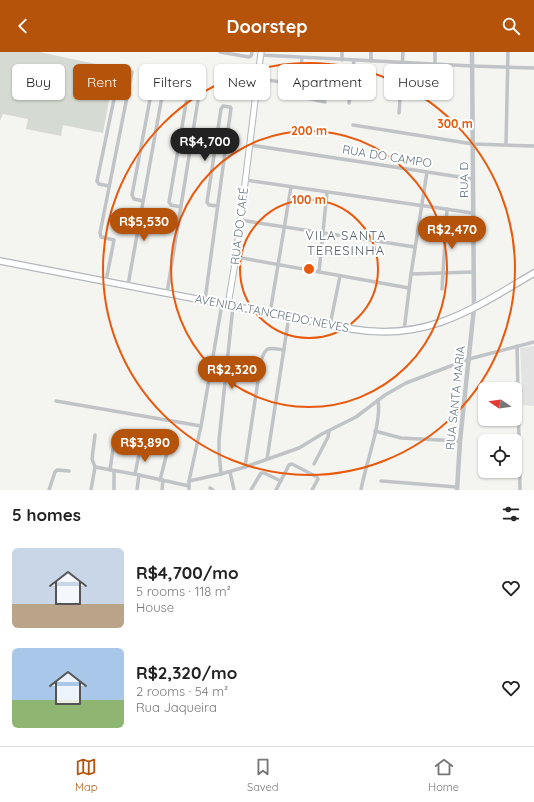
<!DOCTYPE html>
<meta charset="utf-8">
<style>
:root{--surface:#fff;--page:#f2f2f2;--text:#222;--muted:#767676;--line:#e0e0e0;--accent:#b45309}
body{margin:0;font-family:Quicksand,sans-serif;background:var(--page);color:var(--text);height:100vh;display:flex;flex-direction:column;font-size:15px;white-space:nowrap}
*{box-sizing:border-box;margin:0}
p{font-size:13px;color:var(--muted)}
.icon{flex:none;width:22px;height:22px;fill:none;stroke:currentColor;stroke-width:2;stroke-linecap:round;stroke-linejoin:round}
.map{position:relative;height:438px;overflow:hidden}
.drawer{display:flex;flex-direction:column;background:var(--surface);flex:1}
.drawer>*{flex:none}
.hud{position:absolute;left:12px;top:12px;width:510px;height:36px;display:flex;gap:8px}
.needle{width:26px;rotate:283deg}
.controls{position:absolute;left:478px;top:330px;display:grid;gap:8px}
.controls a{display:grid;place-items:center;width:44px;height:44px;border-radius:6px;background:var(--surface);box-shadow:0 1px 3px #0004;font-size:20px}
.price{position:absolute;translate:-50% -34px;padding:0 9px;border-radius:14px;background:var(--accent);color:#fff;font-size:13px;line-height:26px;filter:drop-shadow(0 1px 2px #0008)}
.price::after{content:'';position:absolute;left:50%;top:24px;width:12px;height:9px;margin-left:-6px;background:inherit;clip-path:polygon(0 0,100% 0,50% 100%)}
.price.selected{background:#222;color:#fff}
ul{padding:0;list-style:none}
li{display:flex;align-items:center;gap:12px;height:100px;padding:0 12px}
li span{display:grid;place-items:center;flex:none;width:112px;height:80px;border-radius:6px;color:#555}
li>.icon{margin-inline-start:auto}
span .icon{width:48px;height:48px;fill:#fffc;stroke-width:1}
li b{font-size:17px}
h2{display:flex;justify-content:space-between;align-items:center;height:48px;padding:0 12px;font-size:17px}
.chip{padding:0 14px;border-radius:6px;background:var(--surface);box-shadow:0 1px 3px #0004;font-size:14px;line-height:36px}
.chip.selected{background:var(--accent);color:#fff}
header{display:flex;justify-content:space-between;align-items:center;height:52px;padding:0 12px;background:var(--accent);color:#fff;font-size:18px;font-weight:700}
.tab-bar{display:flex;justify-content:space-around;align-items:center;height:56px;border-top:1px solid var(--line);background:var(--surface);font-size:11px;color:var(--muted)}
.tab-bar a{display:grid;justify-items:center;gap:2px}
.tab-bar .selected{color:var(--accent)}
.map>svg:first-child{display:block}
.built{fill:#e2e3e2}
.green{fill:#d5dbd2}
.lines{fill:none;stroke-linecap:round;stroke-linejoin:round}
.secondary-casing{stroke:#b2b7bb;stroke-width:7}
.primary-casing{stroke:#b3b7bb;stroke-width:8}
.minor{stroke:#c0c4c7;stroke-width:3.5}
.tertiary{stroke:#c0c4c7;stroke-width:4.5}
.secondary{stroke:#fff;stroke-width:5}
.primary{stroke:#fff;stroke-width:5.5}
.ring{fill:none;stroke:#e8590c;stroke-width:2}
.labels{text-anchor:middle;dominant-baseline:central;stroke-width:4;stroke-linejoin:round;paint-order:stroke}
.street-label{font-size:12px;fill:#647481;stroke:#fff}
.neighbourhood-label{font-size:13px;letter-spacing:1px;fill:#525d66;stroke:#fff}
.centre{fill:#e8590c;stroke:#fff;stroke-width:2}
.ring-label{font-size:12px;text-anchor:middle;font-weight:bold;fill:#e8590c;stroke:#fff;stroke-width:4;stroke-linejoin:round;paint-order:stroke}
</style>
<header><svg class="icon" aria-label="back" viewBox="0 0 24 24"><path d="M15 5l-7 7 7 7"/></svg>Doorstep<svg class="icon" aria-label="search" viewBox="0 0 24 24"><circle cx="10" cy="10" r="6"/><path d="M15 15l6 6"/></svg></header>
<div class="map">
<svg width="534" height="438" viewBox="0 0 534 438">
<rect width="100%" height="100%" fill="#f4f4f1"/>
<path class="built" d="M 534,294 L 534,354 L 523,353 L 520,296 Z"/>
<path class="green" d="M 0,0 L 39,0 L 115,16 L 103,81 L 63,73 L 61,84 L 26,77 L 28,67 L 3,62 L 0,69 Z"/>
<g class="lines">
<g class="secondary-casing">
<path id="secondary" d="M 228,253 L 236,205 L 261,0"/>
</g>
<g class="primary-casing">
<path id="primary" d="M 0,209 L 352,277 C 427,290 473,257 534,221"/>
</g>
<g class="minor">
<path d="M 220,0 L 249,5 L 251,4 L 252,0"/>
<path d="M 342,0 L 342,8"/>
<path d="M 261,3 L 472,14 L 534,16"/>
<path d="M 302,6 L 298,44 L 325,50"/>
<path d="M 371,9 L 371,0"/>
<path d="M 435,12 L 435,0"/>
<path d="M 258,27 L 299,32"/>
<path d="M 349,51 L 354,8"/>
<path d="M 399,61 L 403,0"/>
<path d="M 353,73 L 473,92 L 534,94"/>
<path d="M 506,92 L 508,0"/>
<path d="M 250,93 L 473,127"/>
<path d="M 245,128 L 473,161"/>
<path d="M 109,134 L 99,132 L 97,129 L 120,18"/>
<path d="M 240,168 L 415,195"/>
<path d="M 236,205 L 409,236"/>
<path d="M 319,220 L 327,140"/>
<path d="M 411,222 L 474,220"/>
<path d="M 106,229 L 114,188 L 101,185 L 100,181 L 132,20"/>
<path d="M 128,233 L 165,28 L 164,25 L 157,24 L 154,26 L 132,143 L 134,147 L 143,149"/>
<path d="M 442,237 L 447,157"/>
<path d="M 167,241 L 200,36 L 198,33 L 191,32 L 189,34 L 169,150 L 171,153 L 181,155"/>
<path d="M 205,248 L 231,56 L 230,55 L 223,54 L 221,57 L 207,150 L 209,153 L 218,154"/>
<path d="M 270,261 L 291,135"/>
<path d="M 330,273 L 340,224"/>
<path d="M 404,279 L 411,222 L 427,120"/>
<path d="M 517,294 L 520,438"/>
<path d="M 56,349 L 201,374"/>
<path d="M 375,379 L 401,386 L 460,389"/>
<path d="M 95,383 L 92,407 L 95,415"/>
<path d="M 267,407 L 289,264"/>
<path d="M 314,412 L 328,385 L 329,379"/>
<path d="M 95,415 L 139,423 L 189,434"/>
<path d="M 245,415 L 261,309 C 266,293 269,296 284,298"/>
<path d="M 110,418 L 114,390"/>
<path d="M 230,420 L 234,438"/>
<path d="M 135,422 L 140,397"/>
<path d="M 221,422 L 219,400 L 219,388 L 233,254"/>
<path d="M 160,428 L 167,401"/>
<path d="M 189,429 L 221,422 L 245,415 L 299,396 L 322,382 L 356,365 L 385,343 L 406,331 L 469,307 L 534,290"/>
<path d="M 381,429 L 457,435"/>
<path d="M 210,436 L 213,438"/>
<path d="M 49,438 L 55,420 L 57,418 L 69,419"/>
<path d="M 91,438 L 95,415"/>
<path d="M 114,438 L 114,419"/>
<path d="M 137,438 L 139,423"/>
<path d="M 162,438 L 163,428"/>
<path d="M 189,438 L 189,429 L 201,374 L 222,252"/>
<path d="M 251,438 L 261,421 L 264,421 L 281,429"/>
<path d="M 276,438 L 289,413 L 292,412 L 317,425 L 318,427 L 312,438"/>
<path d="M 361,438 C 365,413 382,372 378,348"/>
</g>
<path class="tertiary" d="M 457,438 L 460,389 L 474,256 L 472,0"/>
<use href="#secondary" class="secondary"/>
<use href="#primary" class="primary"/>
</g>
<g class="ring">
<circle cx="309" cy="217" r="69"/>
<circle cx="309" cy="217" r="138"/>
<circle cx="309" cy="217" r="206"/>
</g>
<g class="labels">
<g class="street-label">
<text transform="translate(387 104) rotate(9)">RUA DO CAMPO</text>
<text transform="translate(463 128) rotate(-90)">RUA D</text>
<text transform="translate(239 174) rotate(-83)">RUA DO CAFÉ</text>
<text transform="translate(272 261) rotate(11)">AVENIDA TANCREDO NEVES</text>
<text transform="translate(455 346) rotate(-84)">RUA SANTA MARIA</text>
</g>
<g class="neighbourhood-label">
<text x="346" y="183">VILA SANTA<tspan x="346" dy="15">TERESINHA</tspan></text>
</g>
</g>
<circle cx="309" cy="217" r="6" class="centre"/>
<g class="ring-label">
<text x="455" y="76">300 m</text>
<text x="309" y="83">200 m</text>
<text x="309" y="152">100 m</text>
</g>
</svg>
<div class="controls">
<a><svg class="needle" viewBox="-14 -14 28 28"><path d="M0-13l5 13h-10z" fill="#e53935"/><path d="M0 13l5-13h-10z" fill="#767676"/></svg></a>
<a><svg class="icon" aria-label="locate" viewBox="0 0 24 24"><circle cx="12" cy="12" r="6"/><path d="M12 2v4M12 18v4M2 12h4M18 12h4"/></svg></a>
</div>
<b class="price selected" style="left:205px;top:110px">R$4,700</b>
<b class="price" style="left:144px;top:190px">R$5,530</b>
<b class="price" style="left:452px;top:198px">R$2,470</b>
<b class="price" style="left:232px;top:338px">R$2,320</b>
<b class="price" style="left:145px;top:411px">R$3,890</b>
<div class="hud">
<a class="chip">Buy</a>
<a class="chip selected">Rent</a>
<a class="chip">Filters</a>
<a class="chip">New</a>
<a class="chip">Apartment</a>
<a class="chip">House</a>
</div>
</div>
<section class="drawer">
<h2>5 homes<svg class="icon" aria-label="filters" viewBox="0 0 24 24"><path d="M4 7h16M4 17h16"/><circle cx="9" cy="7" r="2"/><circle cx="15" cy="17" r="2"/></svg></h2>
<ul>
<li><span style="background:linear-gradient(#c9d6e8 70%,#b9a48a 0)"><svg class="icon" aria-label="home" viewBox="0 0 24 24"><path d="M3 11l9-7 9 7M6 9v11h12V9"/></svg></span><div><b>R$4,700/mo</b><p>5 rooms · 118 m²</p><p>House</p></div><svg class="icon" aria-label="heart" viewBox="0 0 24 24"><path d="M12 20l-8-8c-3-5 5-10 8-4 3-6 11-1 8 4z"/></svg></li>
<li><span style="background:linear-gradient(#a9c7e8 65%,#8fb573 0)"><svg class="icon" aria-label="home" viewBox="0 0 24 24"><path d="M3 11l9-7 9 7M6 9v11h12V9"/></svg></span><div><b>R$2,320/mo</b><p>2 rooms · 54 m²</p><p>Rua Jaqueira</p></div><svg class="icon" aria-label="heart" viewBox="0 0 24 24"><path d="M12 20l-8-8c-3-5 5-10 8-4 3-6 11-1 8 4z"/></svg></li>
</ul>
</section>
<nav class="tab-bar">
<a class="selected"><svg class="icon" aria-label="map" viewBox="0 0 24 24"><path d="M3 6l6-2 6 2 6-2v14l-6 2-6-2-6 2zM9 4v14M15 6v14"/></svg>Map</a>
<a><svg class="icon" aria-label="saved" viewBox="0 0 24 24"><path d="M7 4h10v16l-5-4-5 4z"/></svg>Saved</a>
<a><svg class="icon" aria-label="home" viewBox="0 0 24 24"><path d="M3 11l9-7 9 7M6 9v11h12V9"/></svg>Home</a>
</nav>
